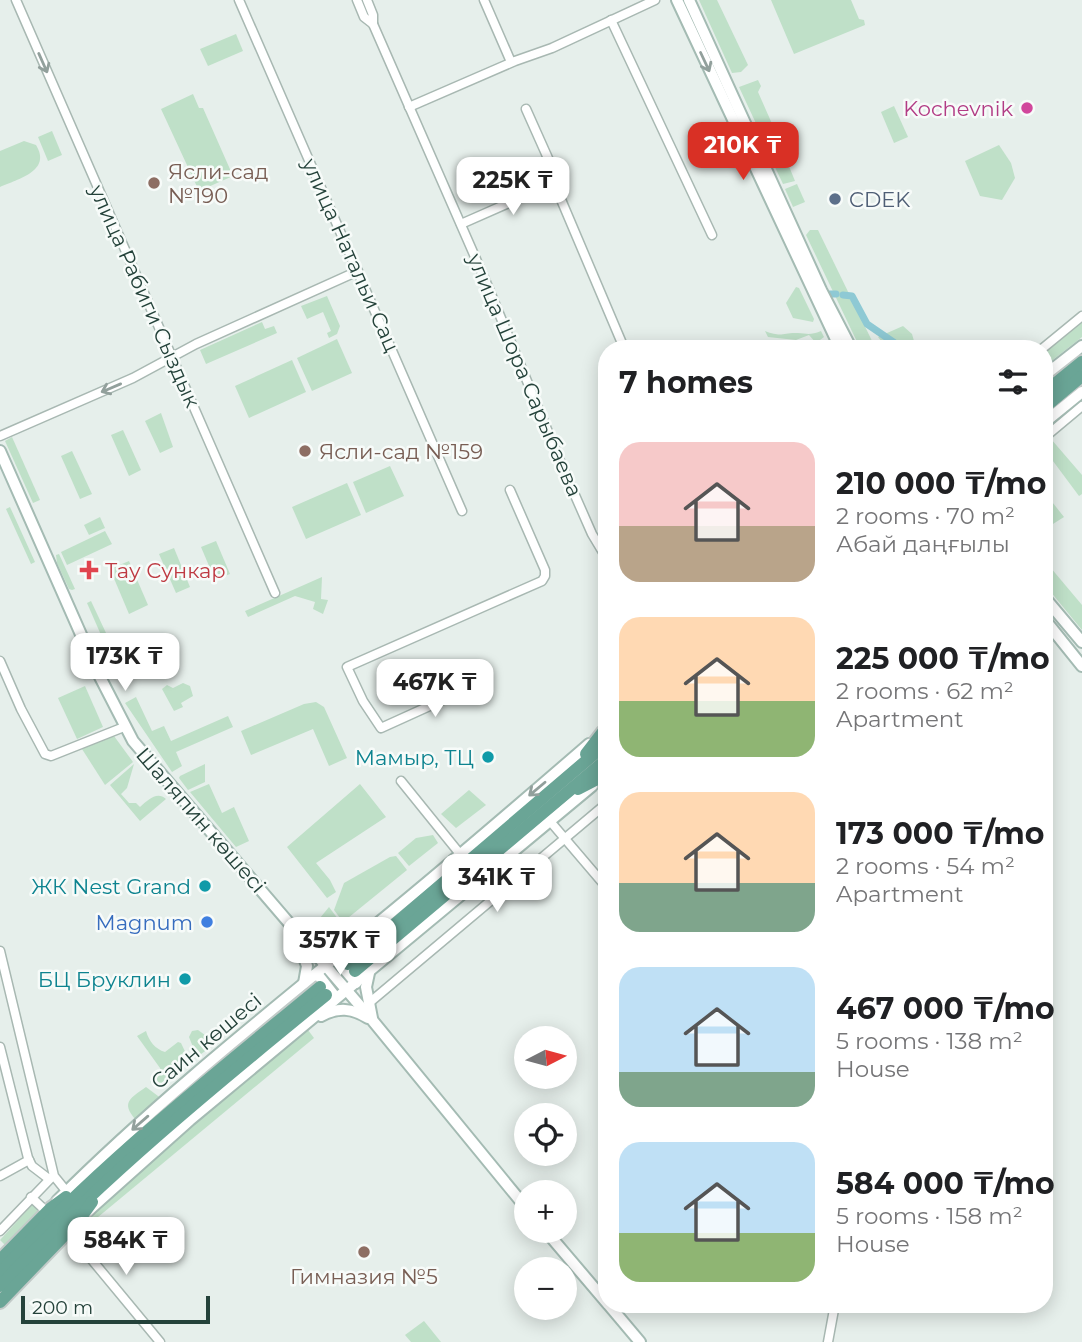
<!DOCTYPE html>
<meta charset="utf-8">
<style>
:root{--surface:#fff;--page:#f6f6f6;--text:#202124;--muted:#757577;--accent:#d93025}
body{margin:0;font-family:Montserrat,sans-serif;background:var(--page);color:var(--text);height:100vh;display:flex;flex-direction:column;font-size:26px;white-space:nowrap}
*{box-sizing:border-box;margin:0}
p{font-size:23px;color:var(--muted)}
.icon{flex:none;width:38px;height:38px;fill:none;stroke:currentColor;stroke-width:2;stroke-linecap:round;stroke-linejoin:round}
.map{position:relative;flex:1;overflow:hidden}
.side{position:absolute;left:598px;top:340px;width:455px;height:973px;display:flex;flex-direction:column;background:var(--surface);border-radius:28px;box-shadow:0 4px 18px #0003}
.side>*{flex:none}
.needle{width:46px;rotate:84deg}
.fabs{position:absolute;left:514px;top:1026px;display:grid;gap:14px}
.fabs a{display:grid;place-items:center;width:63px;height:63px;border-radius:50%;background:var(--surface);box-shadow:0 4px 18px #0003;font-size:35px}
.scale{position:absolute;left:21px;bottom:18px;width:189px;box-sizing:border-box;padding-left:7px;border:4px solid #24423a;border-top:0;font-size:19px;line-height:24px;white-space:nowrap;color:#24423a;-webkit-text-stroke:5px #f7fbf9;paint-order:stroke}
.price{position:absolute;translate:-50% -60px;padding:0 16px;border-radius:14px;background:#fff;color:#222;font-size:23px;line-height:46px;filter:drop-shadow(0 2px 4px #0008)}
.price::after{content:'';position:absolute;left:50%;top:42px;width:21px;height:16px;margin-left:-10px;background:inherit;clip-path:polygon(0 0,100% 0,50% 100%)}
.price.selected{background:var(--accent);color:#fff}
ul{padding:0;list-style:none}
li{display:flex;align-items:center;gap:21px;height:175px;padding:0 21px}
li span{display:grid;place-items:center;flex:none;width:196px;height:140px;border-radius:21px;color:#555}
li>.icon{margin-inline-start:auto}
span .icon{width:84px;height:84px;fill:#fffc;stroke-width:1}
li b{font-size:30px}
h2{display:flex;justify-content:space-between;align-items:center;height:84px;padding:0 21px;font-size:30px}
.map>svg:first-child{display:block}
.green{fill:#bfe0c8}
.lines{fill:none;stroke-linecap:round;stroke-linejoin:round}
.canal{stroke:#8ec9d4;stroke-width:7}
.minor-casing{stroke:#a8b8b2;stroke-width:11}
.secondary-casing{stroke:#a4bbb3;stroke-width:14}
.primary-casing{stroke:#c2cac8;stroke-width:16}
.minor{stroke:#fff;stroke-width:8}
.secondary{stroke:#fff;stroke-width:10}
.primary{stroke:#6aa596;stroke-width:12}
.oneway{stroke:#92a09c}
.hotel-dot{fill:#d1479c;stroke:#f7fbf9;stroke-width:2.5}
.education-dot{fill:#8d6e63;stroke:#f7fbf9;stroke-width:2.5}
.service-dot{fill:#5c6f8a;stroke:#f7fbf9;stroke-width:2.5}
.health-dot{fill:#e0444e;stroke:#f7fbf9;stroke-width:2.5}
.culture-dot{fill:#0f9aa8;stroke:#f7fbf9;stroke-width:2.5}
.shop-dot{fill:#3f7fe0;stroke:#f7fbf9;stroke-width:2.5}
.labels{text-anchor:middle;dominant-baseline:central;stroke-width:5;stroke-linejoin:round;paint-order:stroke}
.hotel-label{font-size:21px;fill:#b23c85;stroke:#f7fbf9;text-anchor:end}
.education-label{font-size:21px;fill:#785e54;stroke:#f7fbf9;text-anchor:start}
.service-label{font-size:21px;fill:#4e5e75;stroke:#f7fbf9;text-anchor:start}
.street-label{font-size:21px;fill:#24423a;stroke:#f7fbf9}
.health-label{font-size:21px;fill:#be3a42;stroke:#f7fbf9;text-anchor:start}
.culture-label{font-size:21px;fill:#0d838f;stroke:#f7fbf9;text-anchor:end}
.shop-label{font-size:21px;fill:#366cbe;stroke:#f7fbf9;text-anchor:end}
</style>
<div class="map">
<svg width="1082" height="1342" viewBox="0 0 1082 1342">
<rect width="100%" height="100%" fill="#e6efeb"/>
<g class="green">
<path d="M 699,0 L 717,0 L 748,65 L 741,72 L 732,73 Z"/>
<path d="M 771,0 L 851,0 L 859,19 L 864,20 L 865,25 L 794,54 Z"/>
<path d="M 236,34 L 243,51 L 208,66 L 200,49 Z"/>
<path d="M 758,80 L 761,86 L 758,92 L 773,126 L 760,132 L 739,87 Z"/>
<path d="M 193,94 L 199,108 L 203,108 L 233,176 L 199,191 L 161,109 Z"/>
<path d="M 894,106 L 908,137 L 894,143 L 881,112 Z"/>
<path d="M 52,131 L 62,155 L 48,161 L 38,137 Z"/>
<path d="M 775,131 L 784,153 L 772,158 L 763,136 Z"/>
<path d="M 24,141 L 36,145 C 52,171 18,179 0,187 L 0,151 Z"/>
<path d="M 999,145 L 1011,163 L 1015,178 L 1002,200 L 980,196 L 965,161 Z"/>
<path d="M 786,159 L 795,181 L 783,184 L 774,165 Z"/>
<path d="M 797,184 L 805,202 L 793,207 L 785,189 Z"/>
<path d="M 810,230 L 818,230 L 874,345 L 868,348 L 860,348 L 806,235 Z"/>
<path d="M 796,287 L 799,288 L 814,319 L 813,322 L 793,318 L 786,303 Z"/>
<path d="M 327,296 L 340,326 L 337,334 L 329,338 L 327,333 L 331,331 L 323,312 L 307,319 L 301,306 Z"/>
<path d="M 1082,321 L 1082,337 L 1045,366 L 1045,351 Z"/>
<path d="M 262,322 L 265,329 L 274,326 L 277,333 L 206,364 L 200,350 Z"/>
<path d="M 903,326 L 912,334 L 916,348 L 887,348 L 878,337 Z"/>
<path d="M 765,331 C 783,338 783,332 798,333 C 808,334 811,335 821,331 L 824,337 L 816,343 L 809,335 L 796,340 L 768,337 Z"/>
<path d="M 337,339 L 352,373 L 312,391 L 297,358 Z"/>
<path d="M 292,360 L 306,392 L 249,418 L 235,386 Z"/>
<path d="M 161,413 L 173,447 L 160,453 L 145,421 Z"/>
<path d="M 123,430 L 141,470 L 129,476 L 111,435 Z"/>
<path d="M 12,437 L 40,500 L 33,503 L 5,441 Z"/>
<path d="M 1051,439 L 1082,475 L 1082,494 L 1079,496 L 1050,457 L 1045,458 L 1045,445 Z"/>
<path d="M 72,451 L 92,494 L 80,499 L 61,456 Z"/>
<path d="M 390,466 L 404,496 L 366,513 L 353,482 Z"/>
<path d="M 347,483 L 361,515 L 306,539 L 292,507 Z"/>
<path d="M 1045,493 L 1064,517 L 1045,529 Z"/>
<path d="M 10,507 L 35,562 L 31,564 L 6,509 Z"/>
<path d="M 100,517 L 105,528 L 89,535 L 84,525 Z"/>
<path d="M 105,531 L 112,544 L 67,565 L 61,552 Z"/>
<path d="M 216,541 L 230,574 L 215,580 L 201,547 Z"/>
<path d="M 174,548 L 190,587 L 176,593 L 159,554 Z"/>
<path d="M 59,554 L 75,589 L 72,590 L 69,589 L 57,563 L 56,555 Z"/>
<path d="M 129,561 L 148,605 L 129,614 L 110,569 Z"/>
<path d="M 1045,561 L 1082,605 L 1082,630 L 1045,585 Z"/>
<path d="M 322,577 L 321,599 L 328,600 L 323,614 L 313,609 L 315,602 L 295,596 L 248,617 L 245,611 Z"/>
<path d="M 91,601 L 106,633 L 101,635 L 87,603 Z"/>
<path d="M 183,683 L 190,686 L 193,696 L 181,703 L 183,707 L 174,711 L 162,689 L 167,685 L 173,688 Z"/>
<path d="M 85,686 L 103,727 L 77,739 L 58,698 Z"/>
<path d="M 136,697 L 152,731 L 164,726 L 171,741 L 228,716 L 233,727 L 176,752 L 182,766 L 172,772 L 125,703 Z"/>
<path d="M 316,702 L 324,707 L 347,758 L 329,766 L 313,729 L 251,755 L 241,731 L 304,704 Z"/>
<path d="M 114,736 L 133,762 L 105,785 L 82,749 Z"/>
<path d="M 134,764 L 127,788 L 121,794 L 129,803 L 136,803 L 140,807 C 148,800 157,791 166,799 L 140,821 L 110,785 Z"/>
<path d="M 205,764 L 205,782 L 188,790 L 179,778 L 180,776 Z"/>
<path d="M 209,784 L 222,813 L 234,807 L 249,841 L 236,847 L 190,792 Z"/>
<path d="M 360,784 L 386,817 L 316,863 L 330,880 L 336,892 L 327,898 L 287,847 Z"/>
<path d="M 469,790 L 486,805 L 456,828 L 441,814 Z"/>
<path d="M 433,835 L 438,843 L 409,866 L 398,853 L 416,838 Z"/>
<path d="M 396,856 L 407,870 L 343,922 L 334,910 L 344,883 L 390,857 Z"/>
<path d="M 329,907 L 341,923 L 332,933 L 320,918 Z"/>
<path d="M 198,1030 L 216,1043 L 197,1057 L 189,1037 L 192,1031 Z"/>
<path d="M 308,1030 L 314,1038 L 80,1232 L 75,1226 L 173,1139 Z"/>
<path d="M 146,1031 C 149,1041 155,1049 165,1052 L 178,1042 L 181,1043 L 190,1062 L 161,1087 L 150,1082 L 161,1071 L 160,1068 L 137,1036 Z"/>
<path d="M 146,1087 L 162,1099 L 136,1120 C 120,1102 131,1098 146,1087 Z"/>
<path d="M 32,1205 L 40,1209 L 5,1245 L 0,1240 Z"/>
<path d="M 424,1321 L 441,1342 L 411,1342 L 405,1335 Z"/>
</g>
<g class="lines">
<g class="canal">
<path d="M 830,294 L 836,294"/>
<path d="M 843,295 L 852,296 L 867,324 L 902,348"/>
</g>
<g class="minor-casing">
<g id="minor">
<path d="M 16,0 L 275,593"/>
<path d="M 239,0 L 462,511"/>
<path d="M 357,0 L 364,17 L 373,24 L 486,282 L 563,468 L 592,534 L 607,559"/>
<path d="M 367,0 L 373,15 L 373,24"/>
<path d="M 484,0 L 511,62"/>
<path d="M 611,20 L 712,235"/>
<path d="M 409,107 L 515,61 L 552,48 L 655,0"/>
<path d="M 526,109 L 551,165 L 554,183 L 624,348"/>
<path d="M 461,224 L 554,183"/>
<path d="M 1043,348 L 1082,316"/>
<path d="M 0,436 L 133,378 L 196,344 L 358,271"/>
<path d="M 1045,437 L 1082,406"/>
<path d="M 0,661 L 21,709 L 45,754 L 51,756 L 124,727"/>
<path d="M 478,684 L 381,728 L 363,701 L 347,667 L 542,581 L 545,576 L 545,570 L 510,490"/>
<path d="M 401,781 L 460,854"/>
<path d="M 549,820 L 607,888"/>
<path d="M 0,951 L 54,1176 L 67,1192"/>
<path d="M 369,1003 L 607,803"/>
<path d="M 0,1047 L 28,1158 L 32,1166 L 49,1179"/>
<path d="M 0,1176 L 29,1160"/>
<path d="M 31,1197 L 47,1212"/>
<path d="M 0,1231 L 52,1177"/>
<path d="M 68,1231 L 160,1342"/>
<path d="M 828,1342 L 835,1304"/>
</g>
</g>
<g class="secondary-casing">
<g id="secondary">
<path d="M 677,0 L 840,348"/>
<path d="M 689,0 L 821,290 L 851,348"/>
<path d="M 1045,375 L 1082,346"/>
<path d="M 1045,422 L 1082,392"/>
<path d="M 0,451 L 98,673 L 133,741 L 373,1021 L 527,1209"/>
<path d="M 1045,598 L 1082,642"/>
<path d="M 1045,620 L 1082,666"/>
<path d="M 299,929 C 320,939 326,952 351,942"/>
<path d="M 297,937 L 307,966 L 304,983"/>
<path d="M 335,958 L 356,983"/>
<path d="M 369,973 L 366,987 L 372,1018"/>
<path d="M 314,975 L 319,976 L 334,995 L 333,1001"/>
<path d="M 321,1016 C 338,1007 352,1008 368,1018"/>
<path d="M 57,1201 C 152,1106 258,1021 362,936 C 439,874 514,809 589,744"/>
<path d="M 88,1211 L 190,1120 L 592,786"/>
<path d="M 545,1230 L 607,1303"/>
<path d="M 608,1304 L 640,1342"/>
</g>
</g>
<g class="primary-casing">
<g id="primary">
<path d="M 1045,392 L 1082,362"/>
<path d="M 1045,407 L 1082,376"/>
<path d="M 586,754 L 603,732"/>
<path d="M 578,789 L 607,774"/>
<path d="M 348,964 L 607,743"/>
<path d="M 355,971 L 607,759"/>
<path d="M 0,1260 L 51,1208 L 66,1197"/>
<path d="M 0,1273 C 97,1167 210,1078 320,987"/>
<path d="M 0,1286 C 100,1180 213,1087 326,995"/>
<path d="M 0,1302 L 79,1220 L 92,1202"/>
</g>
</g>
<use href="#minor" class="minor"/>
<use href="#secondary" class="secondary"/>
<use href="#primary" class="primary"/>
</g>
<defs><path id="oneway-shaft" d="M-6 0H5M1.5-3L5.5 0L1.5 3" fill="none" stroke-width="1.6" stroke-linecap="round" stroke-linejoin="round" transform="scale(1.75)"/></defs>
<g class="oneway">
<use href="#oneway-shaft" transform="translate(705 62) rotate(65)"/>
<use href="#oneway-shaft" transform="translate(43 63) rotate(66)"/>
<use href="#oneway-shaft" transform="translate(111 388) rotate(157)"/>
<use href="#oneway-shaft" transform="translate(537 789) rotate(140)"/>
<use href="#oneway-shaft" transform="translate(140 1123) rotate(139)"/>
</g>
<circle class="hotel-dot" cx="1027" cy="108" r="7"/>
<g class="education-dot">
<circle cx="154" cy="183" r="7"/>
<circle cx="305" cy="451" r="7"/>
<circle cx="364" cy="1252" r="7"/>
</g>
<circle class="service-dot" cx="835" cy="199" r="7"/>
<path class="health-dot" d="M85.5 559.5h7v7h7v7h-7v7h-7v-7h-7v-7h7z"/>
<g class="culture-dot">
<circle cx="488" cy="757" r="7"/>
<circle cx="205" cy="886" r="7"/>
<circle cx="185" cy="979" r="7"/>
</g>
<circle class="shop-dot" cx="207" cy="922" r="7"/>
<g class="labels">
<g class="hotel-label">
<text x="1013" y="108">Kochevnik</text>
</g>
<g class="education-label">
<text x="168" y="171">Ясли-сад<tspan x="168" dy="24">№190</tspan></text>
<text x="319" y="451">Ясли-сад №159</text>
<text x="364" y="1276" text-anchor="middle">Гимназия №5</text>
</g>
<g class="service-label">
<text x="849" y="199">CDEK</text>
</g>
<g class="street-label">
<text transform="translate(351 255) rotate(66)">улица Натальи Сац</text>
<text transform="translate(145 296) rotate(66)">улица Рабиги Сыздык</text>
<text transform="translate(525 375) rotate(67)">улица Шора Сарыбаева</text>
<text transform="translate(201 820) rotate(49)">Шаляпин көшесі</text>
<text transform="translate(206 1041) rotate(-40)">Саин көшесі</text>
</g>
<g class="health-label">
<text x="105" y="570">Тау Сункар</text>
</g>
<g class="culture-label">
<text x="474" y="757">Мамыр, ТЦ</text>
<text x="191" y="886">ЖК Nest Grand</text>
<text x="171" y="979">БЦ Бруклин</text>
</g>
<g class="shop-label">
<text x="193" y="922">Magnum</text>
</g>
</g>
</svg>
<div class="fabs">
<a><svg class="needle" viewBox="-14 -14 28 28"><path d="M0-13l5 13h-10z" fill="#e53935"/><path d="M0 13l5-13h-10z" fill="#757577"/></svg></a>
<a><svg class="icon" aria-label="locate" viewBox="0 0 24 24"><circle cx="12" cy="12" r="6"/><path d="M12 2v4M12 18v4M2 12h4M18 12h4"/></svg></a>
<a>+</a>
<a>−</a>
</div>
<div class="scale">200 m</div>
<b class="price selected" style="left:743px;top:182px">210K ₸</b>
<b class="price" style="left:513px;top:217px">225K ₸</b>
<b class="price" style="left:125px;top:693px">173K ₸</b>
<b class="price" style="left:435px;top:719px">467K ₸</b>
<b class="price" style="left:497px;top:914px">341K ₸</b>
<b class="price" style="left:340px;top:977px">357K ₸</b>
<b class="price" style="left:126px;top:1277px">584K ₸</b>
<section class="side">
<h2>7 homes<svg class="icon" aria-label="filters" viewBox="0 0 24 24"><path d="M4 7h16M4 17h16"/><circle cx="9" cy="7" r="2"/><circle cx="15" cy="17" r="2"/></svg></h2>
<ul>
<li><span style="background:linear-gradient(#f6c9c9 60%,#b9a48a 0)"><svg class="icon" aria-label="home" viewBox="0 0 24 24"><path d="M3 11l9-7 9 7M6 9v11h12V9"/></svg></span><div><b>210 000 ₸/mo</b><p>2 rooms · 70 m²</p><p>Абай даңғылы</p></div></li>
<li><span style="background:linear-gradient(#ffd9b3 60%,#8fb573 0)"><svg class="icon" aria-label="home" viewBox="0 0 24 24"><path d="M3 11l9-7 9 7M6 9v11h12V9"/></svg></span><div><b>225 000 ₸/mo</b><p>2 rooms · 62 m²</p><p>Apartment</p></div></li>
<li><span style="background:linear-gradient(#ffd9b3 65%,#7fa58c 0)"><svg class="icon" aria-label="home" viewBox="0 0 24 24"><path d="M3 11l9-7 9 7M6 9v11h12V9"/></svg></span><div><b>173 000 ₸/mo</b><p>2 rooms · 54 m²</p><p>Apartment</p></div></li>
<li><span style="background:linear-gradient(#bfe0f5 75%,#7fa58c 0)"><svg class="icon" aria-label="home" viewBox="0 0 24 24"><path d="M3 11l9-7 9 7M6 9v11h12V9"/></svg></span><div><b>467 000 ₸/mo</b><p>5 rooms · 138 m²</p><p>House</p></div></li>
<li><span style="background:linear-gradient(#bfe0f5 65%,#8fb573 0)"><svg class="icon" aria-label="home" viewBox="0 0 24 24"><path d="M3 11l9-7 9 7M6 9v11h12V9"/></svg></span><div><b>584 000 ₸/mo</b><p>5 rooms · 158 m²</p><p>House</p></div></li>
</ul>
</section>
</div>
